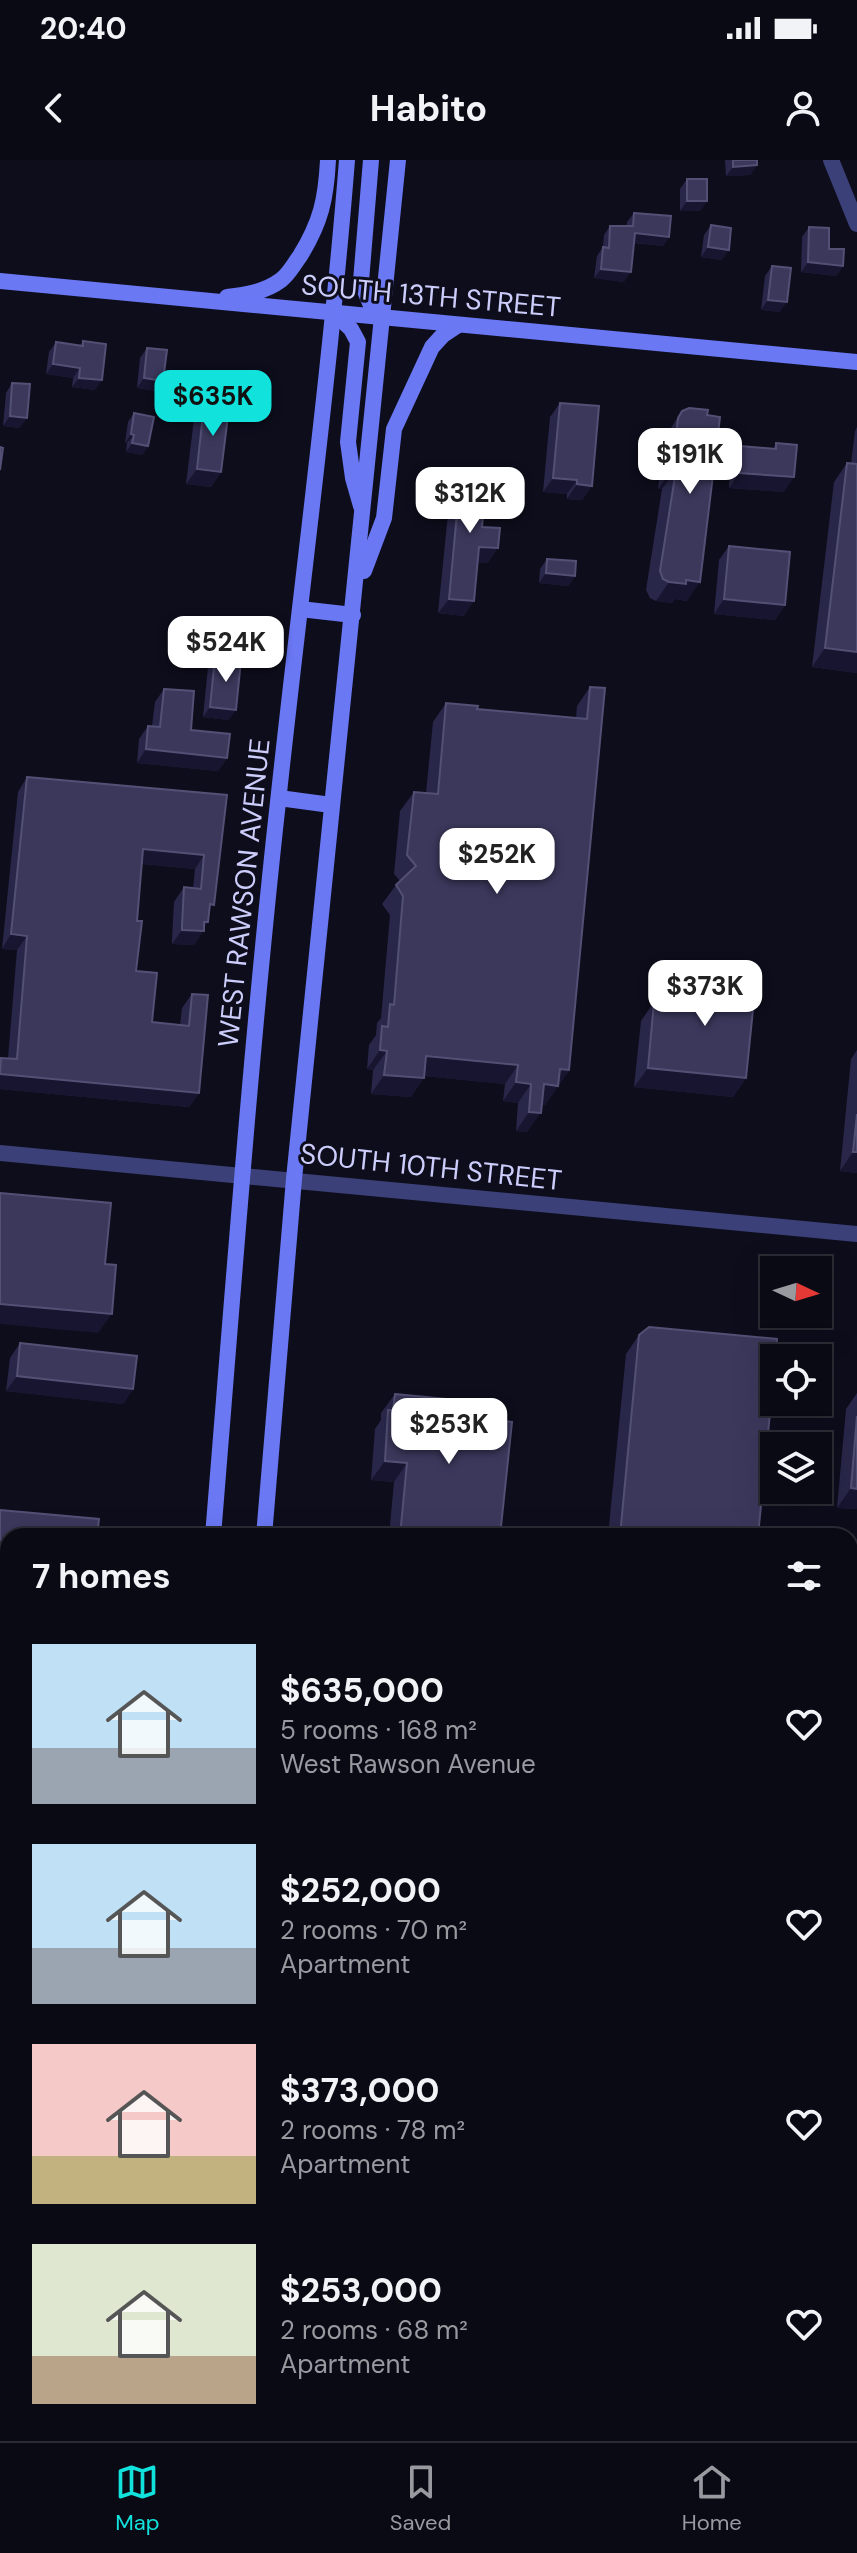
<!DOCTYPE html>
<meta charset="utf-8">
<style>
:root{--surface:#0a0a15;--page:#181822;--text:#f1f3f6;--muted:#999aa0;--line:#2a2b34;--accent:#11e2dc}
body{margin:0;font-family:"DM Sans",sans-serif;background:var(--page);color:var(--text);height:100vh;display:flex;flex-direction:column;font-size:30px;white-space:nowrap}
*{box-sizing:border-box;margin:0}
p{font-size:26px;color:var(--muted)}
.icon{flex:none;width:44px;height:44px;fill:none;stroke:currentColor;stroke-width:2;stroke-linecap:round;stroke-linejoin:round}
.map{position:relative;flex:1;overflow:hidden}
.side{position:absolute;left:0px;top:1368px;width:858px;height:914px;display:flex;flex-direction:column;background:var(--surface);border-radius:24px 24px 0 0;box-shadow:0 8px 32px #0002,0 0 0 2px var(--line)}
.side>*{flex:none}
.needle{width:52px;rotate:94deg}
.controls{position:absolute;left:760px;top:1096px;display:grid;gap:16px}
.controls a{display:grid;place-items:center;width:72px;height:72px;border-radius:0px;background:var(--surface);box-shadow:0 8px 32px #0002,0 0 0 2px var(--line);font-size:40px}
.price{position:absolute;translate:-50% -68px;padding:0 18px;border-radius:16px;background:#fff;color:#222;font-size:26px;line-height:52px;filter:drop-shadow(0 2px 4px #0008)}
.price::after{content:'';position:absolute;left:50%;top:48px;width:24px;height:18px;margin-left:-12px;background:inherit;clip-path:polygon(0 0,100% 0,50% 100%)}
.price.current{background:var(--accent);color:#111}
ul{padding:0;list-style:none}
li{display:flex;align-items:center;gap:24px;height:200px;padding:0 32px}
li span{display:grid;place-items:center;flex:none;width:224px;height:160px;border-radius:0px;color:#555}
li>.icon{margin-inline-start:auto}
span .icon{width:96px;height:96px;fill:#fffc;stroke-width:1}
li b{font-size:34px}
h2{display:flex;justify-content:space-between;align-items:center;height:96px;padding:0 32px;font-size:34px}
.status{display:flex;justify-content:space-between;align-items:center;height:56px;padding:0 40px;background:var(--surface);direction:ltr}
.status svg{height:22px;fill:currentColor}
header{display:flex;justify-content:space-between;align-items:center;height:104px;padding:0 32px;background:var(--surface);font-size:36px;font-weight:700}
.menu{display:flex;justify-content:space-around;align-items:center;height:112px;border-top:2px solid var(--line);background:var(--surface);font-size:22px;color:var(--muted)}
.menu a{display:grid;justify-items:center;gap:4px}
.menu .current{color:var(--accent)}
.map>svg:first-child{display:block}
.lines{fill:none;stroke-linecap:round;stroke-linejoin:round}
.street{stroke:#3b4178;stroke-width:16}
.secondary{stroke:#6a78f4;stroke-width:16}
.rail{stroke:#11e2dc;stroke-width:5;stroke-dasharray:12 10;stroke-linecap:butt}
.wall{fill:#292749}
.shaded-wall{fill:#17152f}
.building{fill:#3b385c;stroke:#525075;stroke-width:2}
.labels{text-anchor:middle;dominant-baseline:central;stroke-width:6;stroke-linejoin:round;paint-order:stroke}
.street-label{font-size:28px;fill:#cccdfb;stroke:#0e0d1c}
</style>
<div class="status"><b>20:40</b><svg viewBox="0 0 49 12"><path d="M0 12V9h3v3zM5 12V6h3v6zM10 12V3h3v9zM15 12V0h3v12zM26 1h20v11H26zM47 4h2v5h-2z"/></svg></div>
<header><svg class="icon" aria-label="back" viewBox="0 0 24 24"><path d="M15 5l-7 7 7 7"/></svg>Habito<svg class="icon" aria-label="person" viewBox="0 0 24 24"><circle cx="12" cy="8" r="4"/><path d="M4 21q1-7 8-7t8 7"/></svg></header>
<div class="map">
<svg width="857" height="2281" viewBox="0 0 857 2281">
<rect width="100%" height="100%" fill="#0e0d1c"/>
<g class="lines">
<g class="street">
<path d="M 831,0 L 857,64"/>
<path d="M 0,993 L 857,1074"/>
</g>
<g class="secondary">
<path d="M 371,0 L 361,121 L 372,148 L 384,158"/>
<path d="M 0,121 L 857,202"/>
<path d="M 227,137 C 245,135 265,132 281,120 C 289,114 294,104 300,96 C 321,62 326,39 328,0"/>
<path d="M 335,154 L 351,169 L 358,182 L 348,282 L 353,318 L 361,346"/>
<path d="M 364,411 L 384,358 L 394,269 L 432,187 L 443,175 L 458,165"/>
<path d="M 300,449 L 353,455"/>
<path d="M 279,638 L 331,645"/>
<path d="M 213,1376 C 233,1131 251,886 278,642 C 301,428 330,215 347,0"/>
<path d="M 264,1376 L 294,1019 L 398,0"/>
<path d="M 106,2281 L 107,2274"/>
<path d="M 158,2281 L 159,2274"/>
</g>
<g class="rail">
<path d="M 0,1807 L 8,1807"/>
<path d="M 850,1817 L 857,1817"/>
</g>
</g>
<g class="wall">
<path d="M 725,0 L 757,0 L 757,5 L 750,15 L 726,16 Z"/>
<path d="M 687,19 L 707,41 L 700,51 L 680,51 L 680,29 Z"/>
<path d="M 634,53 L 669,77 L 663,86 L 634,83 L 624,122 L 594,118 L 597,96 L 603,87 L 604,75 L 610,66 L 627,66 L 627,62 Z"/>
<path d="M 711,65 L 722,100 L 701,97 L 704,75 Z"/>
<path d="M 809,67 L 843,106 L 836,116 L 801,112 L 802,77 Z"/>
<path d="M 772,106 L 780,152 L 761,150 L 765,116 Z"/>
<path d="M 83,181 L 95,230 L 72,227 L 73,218 L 46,214 L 49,192 L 56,182 L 80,185 Z"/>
<path d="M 147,188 L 156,231 L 137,228 L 140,198 Z"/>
<path d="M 12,223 L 20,268 L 3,266 L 6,233 Z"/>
<path d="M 560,243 L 592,326 L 582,340 L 567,339 L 567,334 L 543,332 L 550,257 Z"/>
<path d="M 204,245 L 221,312 L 211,327 L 186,324 L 194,259 Z"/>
<path d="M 682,251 L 687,441 L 675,439 L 672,443 L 656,441 L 650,438 L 646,430 L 662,329 L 658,329 L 665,277 Z"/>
<path d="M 134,253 L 148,286 L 142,295 L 126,292 L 127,283 L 125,283 L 128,262 Z"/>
<path d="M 857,267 L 857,513 L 812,507 L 834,322 L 847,303 L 851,304 L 855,271 Z"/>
<path d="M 776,283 L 784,332 L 729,328 L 731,301 L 741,286 L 773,289 Z"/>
<path d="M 461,310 L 482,367 L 488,403 L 478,402 L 464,456 L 438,453 L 451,324 Z"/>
<path d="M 729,386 L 785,445 L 775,460 L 714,454 L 719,400 Z"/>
<path d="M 547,399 L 575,416 L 568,426 L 539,423 L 540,409 Z"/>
<path d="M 215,497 L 229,560 L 203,557 L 208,507 Z"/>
<path d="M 590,527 L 569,910 L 545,945 L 542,944 L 527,972 L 516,971 L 518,943 L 503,941 L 505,924 L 424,916 L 411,937 L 371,934 L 373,910 L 367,909 L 369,885 L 376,875 L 377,863 L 381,858 L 390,755 L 382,744 L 396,725 L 400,721 L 394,714 L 400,651 L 414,632 L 426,633 L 433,562 L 446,543 L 477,549 L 576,558 L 577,546 Z"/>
<path d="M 164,529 L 191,570 L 227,598 L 218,611 L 137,603 L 139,579 L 148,566 L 152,566 L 155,542 Z"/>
<path d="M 27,617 L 227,635 L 209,752 L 204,769 L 194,785 L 172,784 L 172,779 L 174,742 L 184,727 L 193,728 L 195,709 L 142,704 L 137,761 L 136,811 L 152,862 L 180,865 L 182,848 L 192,834 L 199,933 L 189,947 L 0,929 L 0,899 L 1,898 L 8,898 L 17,790 L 2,789 L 18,632 Z"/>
<path d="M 687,813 L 746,918 L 733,937 L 634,927 L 641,861 L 654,842 L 672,844 L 673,832 Z"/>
<path d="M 857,890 L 857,1013 L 840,1011 L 851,899 Z"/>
<path d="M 639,1175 L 758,1376 L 608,1376 L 626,1194 Z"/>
<path d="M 20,1183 L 133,1229 L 123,1244 L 6,1231 L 10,1198 Z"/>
<path d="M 857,1233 L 857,1349 L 837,1348 L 846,1249 Z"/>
<path d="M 395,1234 L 476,1258 L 500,1376 L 389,1376 L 394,1322 L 371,1320 L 375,1269 L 381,1260 L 381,1253 Z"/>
<path d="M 8,1560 L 8,1594 L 2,1592 Z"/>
<path d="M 283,2274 L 512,2274 L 511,2281 L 283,2281 Z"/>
</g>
<g class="shaded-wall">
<path d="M 757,5 L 750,15 L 726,16 L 733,7 Z"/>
<path d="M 687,41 L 707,41 L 700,51 L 680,51 Z"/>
<path d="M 635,73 L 669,77 L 663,86 L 629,82 Z"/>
<path d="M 708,87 L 729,90 L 722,100 L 701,97 Z"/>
<path d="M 808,102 L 843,106 L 836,116 L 801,112 Z"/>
<path d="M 601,109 L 631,112 L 624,122 L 594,118 Z"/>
<path d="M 768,140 L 787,142 L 780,152 L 761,150 Z"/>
<path d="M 53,204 L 80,208 L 73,218 L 46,214 Z"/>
<path d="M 79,218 L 102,220 L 95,230 L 72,227 Z"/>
<path d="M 144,218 L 163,221 L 156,231 L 137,228 Z"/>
<path d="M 10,256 L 27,258 L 20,268 L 3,266 Z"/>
<path d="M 131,274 L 134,275 L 127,283 L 125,283 Z"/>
<path d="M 132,283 L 148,286 L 142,295 L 126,292 Z"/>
<path d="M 197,309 L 221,312 L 211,327 L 186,324 Z"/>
<path d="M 672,310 L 676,310 L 662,329 L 658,329 Z"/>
<path d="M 739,313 L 794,317 L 784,332 L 729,328 Z"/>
<path d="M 553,318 L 577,320 L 567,334 L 543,332 Z"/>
<path d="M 577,324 L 592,326 L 582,340 L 567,339 Z"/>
<path d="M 479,387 L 498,388 L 488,403 L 469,401 Z"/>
<path d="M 546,413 L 575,416 L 568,426 L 539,423 Z"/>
<path d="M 686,420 L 700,422 L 687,441 L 675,439 L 672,443 L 656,441 L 669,422 Z"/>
<path d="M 449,439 L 474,441 L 464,456 L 438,453 Z"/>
<path d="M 724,439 L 785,445 L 775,460 L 714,454 Z"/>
<path d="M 825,488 L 857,492 L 857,513 L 812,507 Z"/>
<path d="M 210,547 L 236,550 L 229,560 L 203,557 Z"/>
<path d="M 146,589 L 227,598 L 218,611 L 137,603 Z"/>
<path d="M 143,689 L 204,695 L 195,709 L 133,703 Z"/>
<path d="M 204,762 L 208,762 L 194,785 L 172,784 L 182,770 Z"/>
<path d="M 11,774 L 27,776 L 17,790 L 2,789 Z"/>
<path d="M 380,890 L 387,891 L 373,910 L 367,909 Z"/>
<path d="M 426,896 L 518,905 L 505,924 L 413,915 Z"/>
<path d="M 648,908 L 746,918 L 733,937 L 634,927 Z"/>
<path d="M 560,909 L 569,910 L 545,945 L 531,944 L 544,924 Z"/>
<path d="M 0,914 L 199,933 L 189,947 L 0,929 Z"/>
<path d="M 384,915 L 424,918 L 411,937 L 371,934 Z"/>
<path d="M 516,922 L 531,924 L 518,943 L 503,941 Z"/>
<path d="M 529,952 L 541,953 L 527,972 L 516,971 Z"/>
<path d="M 853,992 L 857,992 L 857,1013 L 840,1011 Z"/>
<path d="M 0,1144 L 112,1154 L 98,1173 L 0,1164 Z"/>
<path d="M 17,1216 L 133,1229 L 123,1244 L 6,1231 Z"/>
<path d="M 385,1301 L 407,1303 L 394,1322 L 371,1320 Z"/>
<path d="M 851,1328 L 857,1329 L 857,1349 L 837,1348 Z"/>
<path d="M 0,1417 L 8,1418 L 8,1438 L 0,1437 Z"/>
<path d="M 8,1584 L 8,1594 L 2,1592 Z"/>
<rect x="850" y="2103" width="7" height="20"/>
</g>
<g class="building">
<path d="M 733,0 L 757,0 L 757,5 L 733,7 Z"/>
<rect x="687" y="19" width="20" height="22"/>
<path d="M 634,53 L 671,56 L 669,77 L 635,73 L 631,112 L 601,109 L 603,87 L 609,88 L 610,66 L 633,66 Z"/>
<path d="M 711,65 L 731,68 L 729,90 L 708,87 Z"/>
<path d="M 809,67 L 829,68 L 829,89 L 844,89 L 843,106 L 808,102 Z"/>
<path d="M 772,106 L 791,108 L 787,142 L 768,140 Z"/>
<path d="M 83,181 L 106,184 L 102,220 L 79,218 L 80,208 L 53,204 L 56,182 L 83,186 Z"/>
<path d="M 147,188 L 167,190 L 163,221 L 144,218 Z"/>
<path d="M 12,223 L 30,224 L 27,258 L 10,256 Z"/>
<path d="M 560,243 L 599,246 L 592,326 L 577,324 L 577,320 L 553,318 Z"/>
<path d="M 204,245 L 229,248 L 221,312 L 197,309 Z"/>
<path d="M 689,248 L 708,250 L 707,255 L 720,257 L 700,422 L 686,420 L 686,424 L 669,422 L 663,419 L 660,411 L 676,310 L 672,310 L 678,258 L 682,251 Z"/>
<path d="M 134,253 L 154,257 L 148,286 L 132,283 L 134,275 L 131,274 Z"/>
<path d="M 776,283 L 797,285 L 794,317 L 739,313 L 741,286 L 776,289 Z"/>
<path d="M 0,287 L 3,288 L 0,310 Z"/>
<path d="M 847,303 L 857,304 L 857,492 L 825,488 Z"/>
<path d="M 461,310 L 487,312 L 482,367 L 500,368 L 498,388 L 479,387 L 474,441 L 449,439 Z"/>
<path d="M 729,386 L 790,392 L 785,445 L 724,439 Z"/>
<path d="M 547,399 L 576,401 L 575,416 L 546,413 Z"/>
<path d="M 215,497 L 241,500 L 236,550 L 210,547 Z"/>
<path d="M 590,527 L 605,528 L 569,910 L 560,909 L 558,926 L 544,924 L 541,953 L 529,952 L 531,924 L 516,922 L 518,905 L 426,896 L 424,918 L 384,915 L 387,891 L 380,890 L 382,866 L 388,867 L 390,844 L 394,845 L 403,736 L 396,725 L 416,706 L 407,695 L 414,632 L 438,634 L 446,543 L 478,546 L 477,549 L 587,559 Z"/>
<path d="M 164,529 L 194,531 L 191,570 L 230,574 L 227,598 L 146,589 L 148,566 L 160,567 Z"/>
<path d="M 27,617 L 227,635 L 214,745 L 210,744 L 208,762 L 204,762 L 204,771 L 182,770 L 182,765 L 184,727 L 201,729 L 204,695 L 143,689 L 137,761 L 142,761 L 136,811 L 157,813 L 152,862 L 189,866 L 192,834 L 208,835 L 199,933 L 0,914 L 1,898 L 17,899 L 27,776 L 11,774 Z"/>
<path d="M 687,813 L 756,820 L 746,918 L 648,908 L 654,842 L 683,845 Z"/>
<path d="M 857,954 L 857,992 L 853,992 Z"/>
<path d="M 0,1033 L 111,1043 L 105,1104 L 116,1105 L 112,1154 L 0,1144 Z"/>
<path d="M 649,1167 L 777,1179 L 775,1198 L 774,1198 L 774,1212 L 758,1376 L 620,1376 L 639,1175 Z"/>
<path d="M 20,1183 L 137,1196 L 133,1229 L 17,1216 Z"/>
<path d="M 395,1234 L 477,1242 L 476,1258 L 512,1262 L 500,1376 L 400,1376 L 407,1303 L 385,1301 L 388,1250 L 393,1250 Z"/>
<path d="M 857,1256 L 857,1329 L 851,1328 Z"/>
<path d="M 0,1350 L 99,1359 L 97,1376 L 8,1376 L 8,1418 L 0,1417 Z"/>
<rect x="850" y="1899" width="7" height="204"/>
<path d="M 294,2274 L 512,2274 L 511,2281 L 293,2281 Z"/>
</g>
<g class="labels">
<g class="street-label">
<text transform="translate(431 136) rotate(5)">SOUTH 13TH STREET</text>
<text transform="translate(244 733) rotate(-84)">WEST RAWSON AVENUE</text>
<text transform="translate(431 1007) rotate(6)">SOUTH 10TH STREET</text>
</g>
</g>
</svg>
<div class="controls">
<a><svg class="needle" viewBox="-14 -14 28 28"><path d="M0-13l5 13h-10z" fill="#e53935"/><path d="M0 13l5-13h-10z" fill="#999aa0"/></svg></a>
<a><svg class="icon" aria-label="locate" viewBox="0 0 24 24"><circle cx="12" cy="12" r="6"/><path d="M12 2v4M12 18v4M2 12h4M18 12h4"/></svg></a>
<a><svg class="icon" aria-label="layers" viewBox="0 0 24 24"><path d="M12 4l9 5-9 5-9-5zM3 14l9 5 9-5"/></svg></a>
</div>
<b class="price current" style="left:213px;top:278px">$635K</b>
<b class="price" style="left:690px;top:336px">$191K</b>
<b class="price" style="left:470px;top:375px">$312K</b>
<b class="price" style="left:226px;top:524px">$524K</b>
<b class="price" style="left:497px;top:736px">$252K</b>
<b class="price" style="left:705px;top:868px">$373K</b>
<b class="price" style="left:449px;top:1306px">$253K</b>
<section class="side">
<h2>7 homes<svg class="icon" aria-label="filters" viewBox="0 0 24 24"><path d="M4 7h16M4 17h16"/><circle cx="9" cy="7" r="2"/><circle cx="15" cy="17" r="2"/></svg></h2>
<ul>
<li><span style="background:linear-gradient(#bfe0f5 65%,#9aa5b1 0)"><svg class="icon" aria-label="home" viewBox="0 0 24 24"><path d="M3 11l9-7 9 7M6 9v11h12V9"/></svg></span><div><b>$635,000</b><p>5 rooms · 168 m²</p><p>West Rawson Avenue</p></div><svg class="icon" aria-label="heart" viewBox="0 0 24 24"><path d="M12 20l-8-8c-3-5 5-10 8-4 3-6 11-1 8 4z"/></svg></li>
<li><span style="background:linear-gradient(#bfe0f5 65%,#9aa5b1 0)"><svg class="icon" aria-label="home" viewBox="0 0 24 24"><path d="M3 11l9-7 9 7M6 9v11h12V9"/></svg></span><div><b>$252,000</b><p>2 rooms · 70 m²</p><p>Apartment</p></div><svg class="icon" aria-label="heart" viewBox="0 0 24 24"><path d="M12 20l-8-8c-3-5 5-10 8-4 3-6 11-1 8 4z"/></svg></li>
<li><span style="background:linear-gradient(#f6c9c9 70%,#c2b280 0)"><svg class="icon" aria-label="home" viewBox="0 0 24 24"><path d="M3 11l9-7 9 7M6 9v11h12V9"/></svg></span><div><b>$373,000</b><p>2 rooms · 78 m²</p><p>Apartment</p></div><svg class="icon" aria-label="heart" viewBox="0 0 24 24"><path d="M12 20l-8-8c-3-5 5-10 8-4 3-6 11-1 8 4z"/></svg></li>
<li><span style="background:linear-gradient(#dfe7d0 70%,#b9a48a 0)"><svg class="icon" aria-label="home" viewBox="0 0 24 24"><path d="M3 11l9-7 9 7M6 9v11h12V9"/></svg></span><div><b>$253,000</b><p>2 rooms · 68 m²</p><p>Apartment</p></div><svg class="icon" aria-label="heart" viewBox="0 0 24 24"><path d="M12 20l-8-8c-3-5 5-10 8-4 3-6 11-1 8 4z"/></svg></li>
</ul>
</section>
</div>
<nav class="menu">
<a class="current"><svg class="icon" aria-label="map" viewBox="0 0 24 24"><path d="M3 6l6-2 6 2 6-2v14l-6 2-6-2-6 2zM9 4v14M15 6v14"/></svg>Map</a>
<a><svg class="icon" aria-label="saved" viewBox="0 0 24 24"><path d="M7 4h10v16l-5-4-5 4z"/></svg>Saved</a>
<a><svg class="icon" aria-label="home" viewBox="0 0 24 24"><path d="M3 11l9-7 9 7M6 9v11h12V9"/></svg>Home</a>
</nav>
